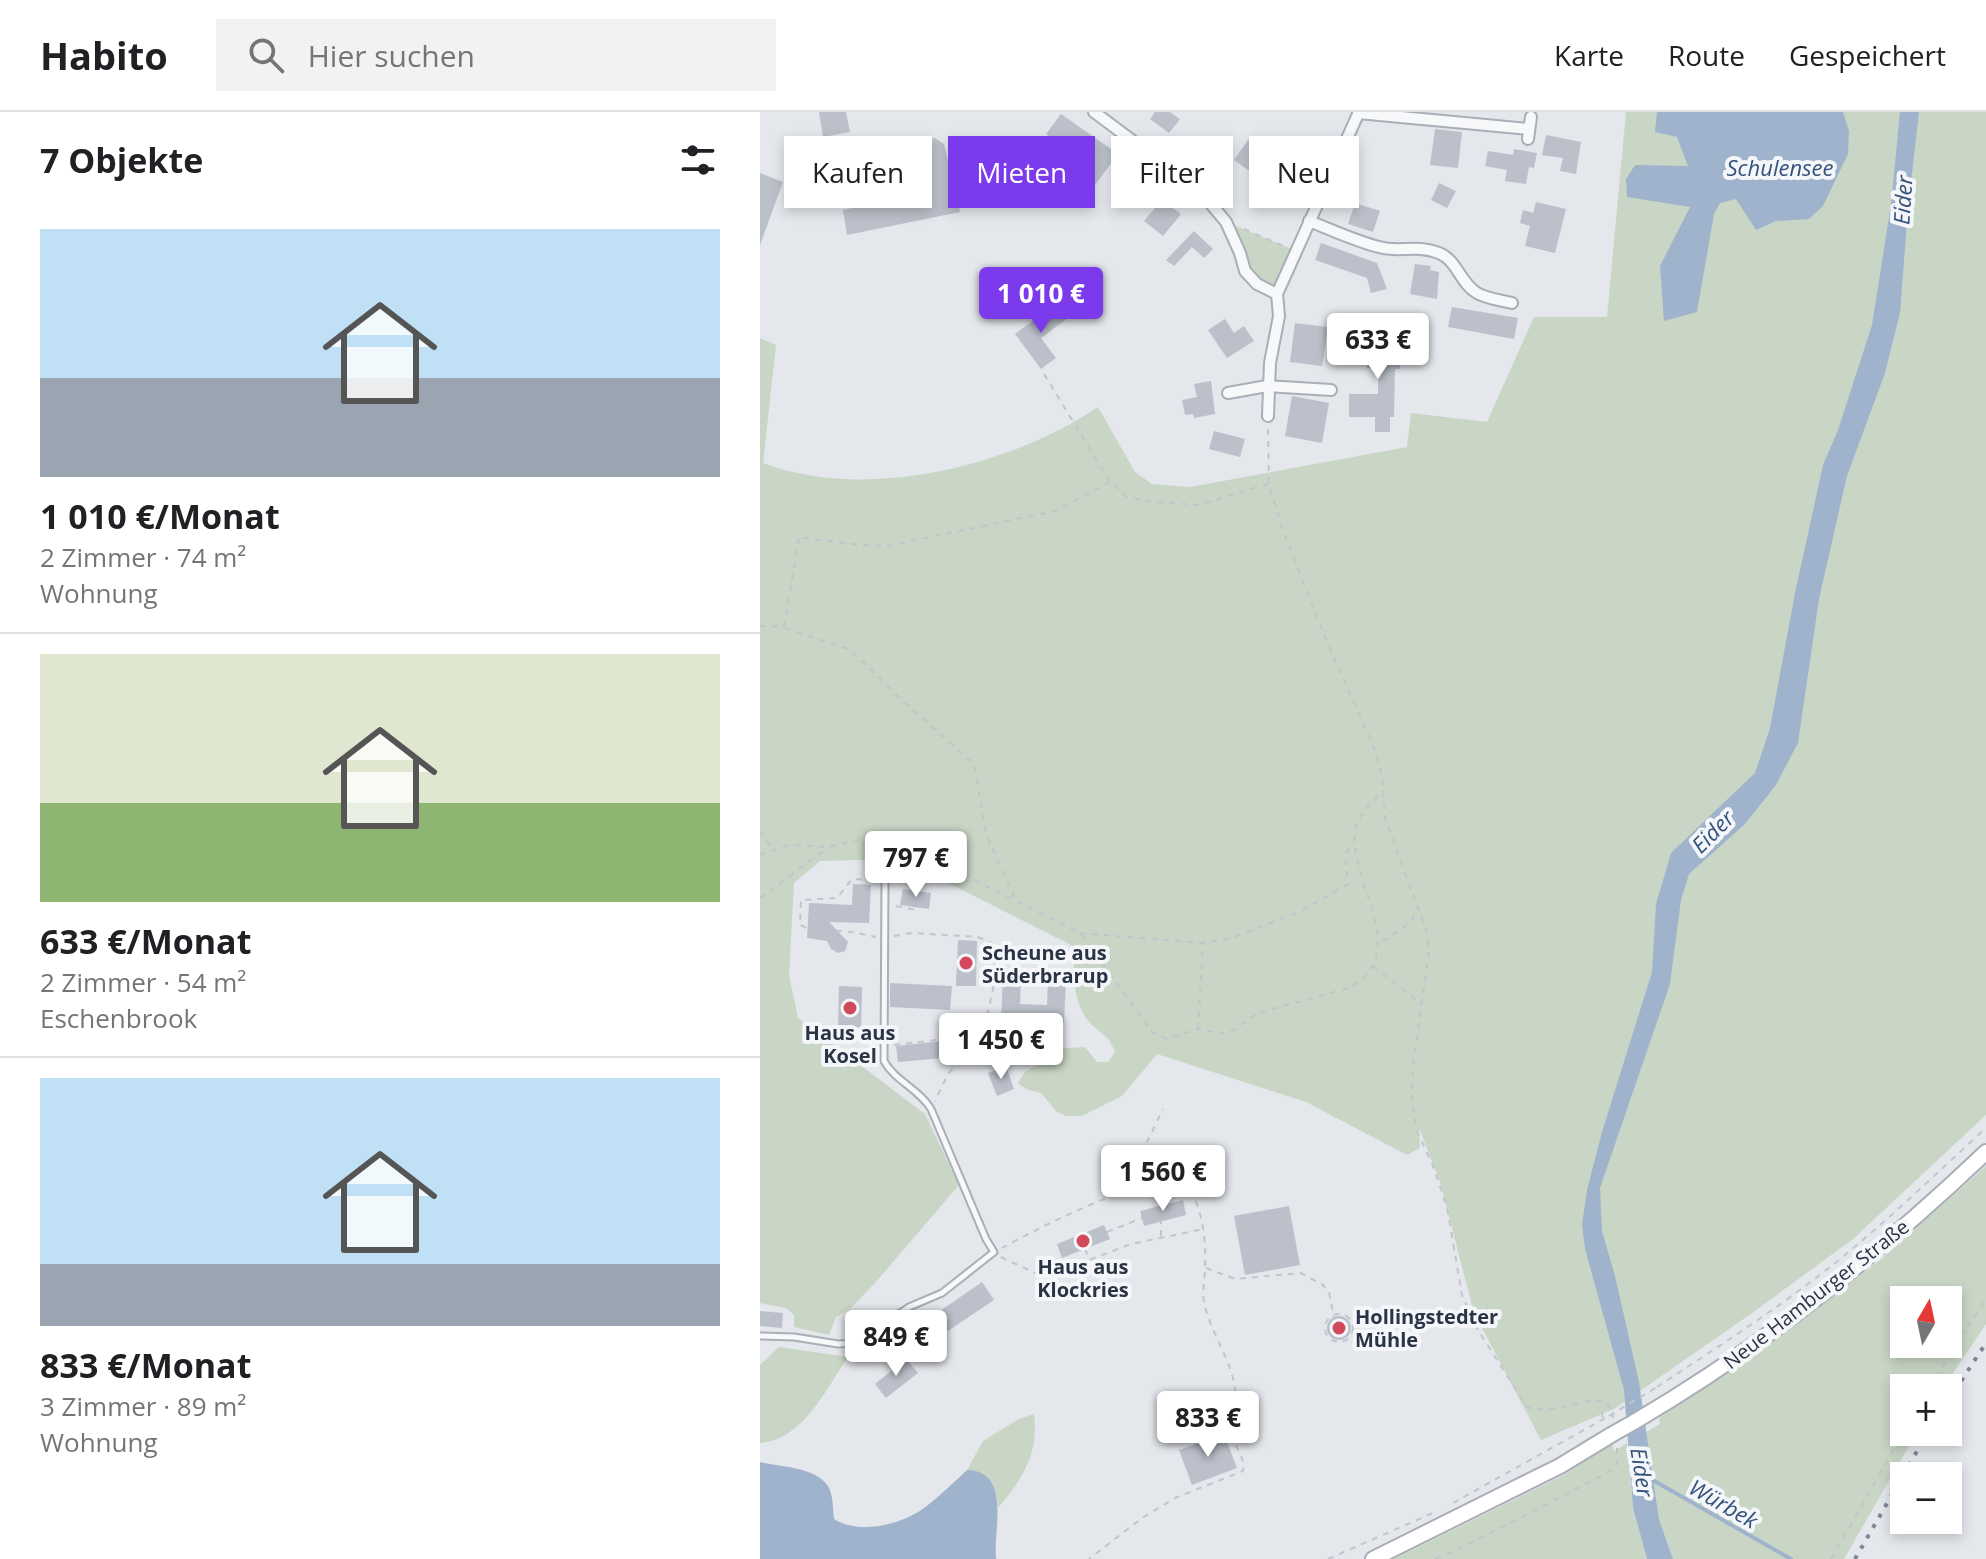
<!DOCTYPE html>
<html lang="de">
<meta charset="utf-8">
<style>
:root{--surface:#fff;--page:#f2f2f2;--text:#202124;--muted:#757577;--line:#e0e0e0;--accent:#7c3aed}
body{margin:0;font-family:"Open Sans",sans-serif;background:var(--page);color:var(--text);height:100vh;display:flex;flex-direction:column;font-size:30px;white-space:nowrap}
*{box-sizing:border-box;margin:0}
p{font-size:26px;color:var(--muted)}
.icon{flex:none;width:44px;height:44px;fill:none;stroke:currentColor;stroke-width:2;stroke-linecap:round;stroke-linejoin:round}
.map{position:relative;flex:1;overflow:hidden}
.side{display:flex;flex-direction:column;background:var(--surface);width:760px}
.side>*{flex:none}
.banner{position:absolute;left:24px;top:24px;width:760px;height:72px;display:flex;gap:16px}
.needle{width:52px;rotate:9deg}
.buttons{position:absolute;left:1130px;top:1174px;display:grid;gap:16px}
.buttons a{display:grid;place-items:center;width:72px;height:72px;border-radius:0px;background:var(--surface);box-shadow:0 4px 12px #0003;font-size:40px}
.price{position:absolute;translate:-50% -68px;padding:0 18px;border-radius:8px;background:#fff;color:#222;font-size:26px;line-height:52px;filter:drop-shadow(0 2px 4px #0008)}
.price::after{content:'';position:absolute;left:50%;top:48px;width:24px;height:18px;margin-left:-12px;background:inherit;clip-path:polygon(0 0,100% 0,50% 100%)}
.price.current{background:var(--accent);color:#fff}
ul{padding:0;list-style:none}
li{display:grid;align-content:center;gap:16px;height:424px;padding:0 40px}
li+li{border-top:2px solid var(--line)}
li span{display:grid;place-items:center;height:248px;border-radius:0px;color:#555}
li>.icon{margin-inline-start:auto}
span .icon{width:144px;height:144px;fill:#fffc;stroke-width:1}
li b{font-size:34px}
h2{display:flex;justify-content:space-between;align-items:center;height:96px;padding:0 40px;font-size:34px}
.tag{padding:0 28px;border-radius:0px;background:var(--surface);box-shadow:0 4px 12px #0003;font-size:28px;line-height:72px}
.tag.current{background:var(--accent);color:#fff}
header{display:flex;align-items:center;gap:48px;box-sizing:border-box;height:112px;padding:0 40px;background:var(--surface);border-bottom:2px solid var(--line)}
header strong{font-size:38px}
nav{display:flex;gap:44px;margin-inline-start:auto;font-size:28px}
.search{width:560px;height:72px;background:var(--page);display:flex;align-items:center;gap:20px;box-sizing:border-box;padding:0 28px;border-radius:0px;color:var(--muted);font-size:30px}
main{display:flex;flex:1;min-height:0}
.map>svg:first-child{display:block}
.green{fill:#c9d6c5;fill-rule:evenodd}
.water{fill:#9fb4cc}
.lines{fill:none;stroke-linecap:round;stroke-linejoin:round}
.stream{stroke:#9fb4cc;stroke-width:4}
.building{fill:#bbc0ca}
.service-casing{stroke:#a9aeb7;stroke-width:9}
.minor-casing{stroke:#a9aeb7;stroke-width:14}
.secondary-casing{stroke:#a9aeb7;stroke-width:18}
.path{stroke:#c2c5cb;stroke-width:2;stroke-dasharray:6 6;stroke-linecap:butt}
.service{stroke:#f7f8fa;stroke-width:5}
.minor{stroke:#f7f8fa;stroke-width:10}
.secondary{stroke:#fff;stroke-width:14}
.rail{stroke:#7d8696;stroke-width:4;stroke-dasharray:4 8;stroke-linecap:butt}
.secondary-bridge-casing{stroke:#a9aeb7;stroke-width:18;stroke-linecap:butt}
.path-bridge{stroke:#c2c5cb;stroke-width:2;stroke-dasharray:6 6;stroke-linecap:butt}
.secondary-bridge{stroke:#fff;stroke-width:14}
.poi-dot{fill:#d1495b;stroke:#f4f6f9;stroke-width:3}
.labels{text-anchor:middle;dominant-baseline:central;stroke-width:8;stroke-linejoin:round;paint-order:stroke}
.poi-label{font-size:20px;font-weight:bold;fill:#2b3445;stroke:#f4f6f9;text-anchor:start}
.street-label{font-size:20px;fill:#2b3445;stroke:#f4f6f9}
.water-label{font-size:22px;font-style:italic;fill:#34527a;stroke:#f4f6f9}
</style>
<header>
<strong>Habito</strong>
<div class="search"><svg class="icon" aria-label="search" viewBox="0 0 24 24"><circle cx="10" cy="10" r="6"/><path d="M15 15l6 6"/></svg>Hier suchen</div>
<nav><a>Karte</a><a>Route</a><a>Gespeichert</a></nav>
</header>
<main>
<section class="side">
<h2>7 Objekte<svg class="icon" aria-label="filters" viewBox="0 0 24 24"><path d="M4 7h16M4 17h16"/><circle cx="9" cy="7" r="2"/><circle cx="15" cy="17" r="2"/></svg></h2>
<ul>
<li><span style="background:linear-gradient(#bfe0f5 60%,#9aa5b1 0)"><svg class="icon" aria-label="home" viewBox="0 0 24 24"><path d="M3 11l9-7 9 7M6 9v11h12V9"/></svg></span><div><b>1 010 €/Monat</b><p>2 Zimmer · 74 m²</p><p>Wohnung</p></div></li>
<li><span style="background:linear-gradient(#dfe7d0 60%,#8fb573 0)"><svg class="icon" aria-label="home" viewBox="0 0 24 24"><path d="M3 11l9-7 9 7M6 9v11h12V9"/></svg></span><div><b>633 €/Monat</b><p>2 Zimmer · 54 m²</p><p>Eschenbrook</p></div></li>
<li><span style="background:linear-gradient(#bfe0f5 75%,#9aa5b1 0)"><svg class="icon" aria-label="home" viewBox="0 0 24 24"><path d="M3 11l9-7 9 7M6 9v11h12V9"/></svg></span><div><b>833 €/Monat</b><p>3 Zimmer · 89 m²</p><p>Wohnung</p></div></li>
</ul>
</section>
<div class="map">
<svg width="1226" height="1447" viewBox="0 0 1226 1447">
<rect width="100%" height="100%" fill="#e4e7ec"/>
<g class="green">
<path d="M 866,0 L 1226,0 L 1226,1003 L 1093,1127 L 995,1199 L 854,1297 L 781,1328 L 714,1201 L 680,1070 L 659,1016 L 660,1036 L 647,1043 L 546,990 L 397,942 L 362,984 L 322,1004 L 306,1004 L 297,1000 L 281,981 L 266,977 L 258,971 L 265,960 L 305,936 L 325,935 L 337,950 L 348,950 L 355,940 C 348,920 337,921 326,906 C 312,884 313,860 315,835 L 141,747 L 60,749 L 34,771 L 29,863 L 38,906 L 165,1002 L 199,1073 L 114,1172 L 90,1197 L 76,1205 L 69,1223 L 34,1215 L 34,1203 L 26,1196 L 0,1191 L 0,226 L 16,233 L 3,351 C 106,390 249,355 338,295 L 375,360 L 392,372 L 430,375 L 647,335 L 651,301 L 727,310 L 774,205 L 847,205 Z"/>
<path d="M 466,110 L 534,138 L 517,182 L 497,172 Z"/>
<path d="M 1226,1054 L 1226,1212 L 1183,1276 L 1144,1276 L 1144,1320 L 1157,1320 L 1084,1447 L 913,1447 L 899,1407 L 886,1320 L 900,1312 L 899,1306 L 1022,1222 L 1118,1150 ZM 1144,1188 L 1188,1188 L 1188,1232 L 1144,1232 Z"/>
<path d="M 19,1235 L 88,1245 C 66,1277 43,1328 0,1331 L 0,1253 Z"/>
<path d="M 274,1302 C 279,1342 263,1366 238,1396 L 237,1385 L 207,1358 L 223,1329 L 259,1307 Z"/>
<path d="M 852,1331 L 854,1339 L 867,1331 L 873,1396 L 887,1447 L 634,1447 L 802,1364 Z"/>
</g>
<g class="water">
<path d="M 897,0 L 1083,0 L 1089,19 L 1088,42 L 1063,94 L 1049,107 L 1016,109 L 996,118 L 976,87 L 960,91 L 954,102 L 937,200 L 904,209 L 900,154 L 930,95 L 867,85 L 866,67 L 875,53 L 928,54 L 917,25 L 895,20 Z"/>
<path d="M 1140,0 L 1159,0 L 1148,97 L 1140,201 L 1125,261 L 1087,364 L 1059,487 L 1038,631 L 1016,673 L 984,713 L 929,762 L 921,788 L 910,872 L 840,1076 L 842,1119 L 855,1164 L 879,1270 L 899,1407 L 913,1447 L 887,1447 L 873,1396 L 864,1278 L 825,1137 L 822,1113 L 827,1078 L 842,1020 L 892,860 L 896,792 L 911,741 L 995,661 L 1010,616 L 1035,481 L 1063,353 L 1078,318 L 1112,213 L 1131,92 Z"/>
<path d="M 0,1350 C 20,1355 56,1355 68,1374 C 73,1382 73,1397 74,1407 C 99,1423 141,1413 164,1396 C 179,1385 193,1371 207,1358 C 252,1359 233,1418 236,1447 L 0,1447 Z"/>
</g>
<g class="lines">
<path class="stream" d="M 891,1367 L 1031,1447"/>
</g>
<g class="building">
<path d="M 59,0 L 86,0 L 90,20 L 63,25 Z"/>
<path d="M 395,0 L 410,0 L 420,7 L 409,21 L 390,7 Z"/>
<path d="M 301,2 L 358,42 L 335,73 L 308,52 L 314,43 L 286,22 Z"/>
<path d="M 675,17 L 702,20 L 698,56 L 670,53 Z"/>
<path d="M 786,23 L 821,30 L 816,62 L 800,59 L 803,46 L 782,43 Z"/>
<path d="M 175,26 L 184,32 L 200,100 L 87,123 L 83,98 L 166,81 L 159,38 L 163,29 Z"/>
<path d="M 524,26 L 548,37 L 538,58 L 519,49 L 499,50 L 491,60 L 474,48 L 488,28 Z"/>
<path d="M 754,37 L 777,41 L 774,56 L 769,55 L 766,72 L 745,69 L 747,58 L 725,54 L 728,39 L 753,43 Z"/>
<path d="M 59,39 L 68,91 L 44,96 L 33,44 Z"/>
<path d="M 376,60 L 395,73 L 391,80 L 421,102 L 403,124 L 384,109 L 395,96 L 366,76 Z"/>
<path d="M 0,61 L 23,70 L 0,133 Z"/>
<path d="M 679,71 L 696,79 L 687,96 L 671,88 Z"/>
<path d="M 776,90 L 806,97 L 795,141 L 765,134 L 770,114 L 760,111 L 763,98 L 773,101 Z"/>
<path d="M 595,91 L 620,99 L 613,120 L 588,112 Z"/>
<path d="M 434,119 L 453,137 L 444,146 L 432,135 L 414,154 L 406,148 Z"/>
<path d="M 561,131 L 617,151 L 627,177 L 611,181 L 607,166 L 555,148 Z"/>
<path d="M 655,152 L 671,154 L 670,158 L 679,160 L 677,187 L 650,182 Z"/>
<path d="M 297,191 L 308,206 L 281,226 L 296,246 L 281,257 L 255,222 Z"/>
<path d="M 692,195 L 758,206 L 754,227 L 688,215 Z"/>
<path d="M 465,207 L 474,221 L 484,214 L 494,229 L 467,246 L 448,218 Z"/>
<path d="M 535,211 L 568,215 L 562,254 L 530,250 Z"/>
<path d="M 604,220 L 621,221 L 621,226 L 638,227 L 640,257 L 635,257 L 634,305 L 630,305 L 630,320 L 615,320 L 615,305 L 589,305 L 589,282 L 618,282 L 618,256 L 607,256 L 607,250 L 599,250 L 599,234 L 604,234 Z"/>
<path d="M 451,269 L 455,302 L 434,306 L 433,302 L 425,303 L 422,288 L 437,285 L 434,272 Z"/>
<path d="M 532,284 L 569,291 L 562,331 L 525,324 Z"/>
<path d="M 454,319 L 485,327 L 480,345 L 449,337 Z"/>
<path d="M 93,772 L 111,773 L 109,811 L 69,810 L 88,830 L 85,839 L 78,841 L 71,837 L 67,829 L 47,826 L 49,791 L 92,793 Z"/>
<path d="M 143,777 L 171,781 L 169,797 L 140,793 Z"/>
<path d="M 198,828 L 217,829 L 216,874 L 196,874 Z"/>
<path d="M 243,864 L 261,864 L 260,892 L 287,893 L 288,867 L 306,867 L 304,911 L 241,908 Z"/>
<path d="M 130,871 L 192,874 L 190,898 L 130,895 Z"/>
<path d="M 79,874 L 102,875 L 101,917 L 78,916 Z"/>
<path d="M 183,929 L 184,946 L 138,950 L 136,934 Z"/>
<path d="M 246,954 L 254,977 L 237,984 L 228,961 Z"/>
<path d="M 452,1037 L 455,1050 L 427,1057 L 424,1044 Z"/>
<path d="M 423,1088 L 426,1103 L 384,1114 L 380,1099 Z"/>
<path d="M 529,1094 L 540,1153 L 485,1163 L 474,1104 Z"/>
<path d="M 344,1113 L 350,1127 L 302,1146 L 297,1132 Z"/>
<path d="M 222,1170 L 234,1188 L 179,1225 L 167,1208 Z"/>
<path d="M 0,1199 L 23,1201 L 22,1216 L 0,1214 Z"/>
<circle cx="579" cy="1216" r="12"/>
<path d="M 146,1247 L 158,1261 L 126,1286 L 115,1272 Z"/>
<path d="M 464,1322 L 477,1356 L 432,1373 L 419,1338 Z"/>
</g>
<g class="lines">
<g class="service-casing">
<path id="service" d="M 0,1224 L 34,1225 L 78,1232 L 97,1231 L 149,1195 L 182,1181 L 234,1140 L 226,1127 L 171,997 C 159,977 135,969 124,949 L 125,768"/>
</g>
<g class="minor-casing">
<g id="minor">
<path d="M 334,0 L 440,79 L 466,110 L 480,141 L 485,159 L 497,172 L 517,182"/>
<path d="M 598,1 L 769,17"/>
<path d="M 768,27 L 771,5"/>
<path d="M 549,109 C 572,118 595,129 619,135 C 639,141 656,132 679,141 C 697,148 700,171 717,181 C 727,187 741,188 752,191"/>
<path d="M 468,281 L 507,274 L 571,278"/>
<path d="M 508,304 L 510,251 L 519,204 L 517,182 L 599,0"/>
</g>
</g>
<g class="secondary-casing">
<g id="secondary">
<path d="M 874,1310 C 1002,1235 1119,1142 1226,1040"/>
<path d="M 613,1447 L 800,1354 L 851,1323"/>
</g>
</g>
<g class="path">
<path d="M 484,117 L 526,135"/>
<path d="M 284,262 L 350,370 L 367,385 L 387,389 L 438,393 L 508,372"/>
<path d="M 508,317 L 509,372 L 523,419 L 565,525 L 615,638 L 622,664 L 625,706 L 667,821 L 669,839 L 653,954 L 652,991 L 657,1019 L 673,1054 L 687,1095 L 702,1183 L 716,1215 L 767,1295 C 794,1304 816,1286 844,1289 L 852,1298 L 853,1306"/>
<path d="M 0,514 L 24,515 L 39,425 L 91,432 L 128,434 L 295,399 L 350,370"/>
<path d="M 25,516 L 91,538 L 145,591 L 214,652 L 226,722 L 256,789"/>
<path d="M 0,719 L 13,738"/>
<path d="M 0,743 L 29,733 L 68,735 L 122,722 L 320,821 L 392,920 L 407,927 L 438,917 L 467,922 L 498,901 L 589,876 C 657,840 581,763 597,712 C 602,698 613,689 624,679"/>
<path d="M 114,768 L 92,767 L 77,786 L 41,788 L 40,813 L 49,817 L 93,820 L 116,825"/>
<path d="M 0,786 L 67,736"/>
<path d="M 136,794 L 156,798 L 156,795"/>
<path d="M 320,821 L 443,831 L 472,826 L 541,799 L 588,772 L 585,743 L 593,731"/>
<path d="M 134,824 L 152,821 L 218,825 L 232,831 L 236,838 L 235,868 L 223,924 L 188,962 L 175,989"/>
<path d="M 622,829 L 649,812 L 659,797"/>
<path d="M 613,854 L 661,892"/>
<path d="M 438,917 L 443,832"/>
<path d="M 134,933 L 185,927 L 187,946 L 195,951"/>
<path d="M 423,1070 L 436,1062 L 441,1054"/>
<path d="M 356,1082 L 389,1026 L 403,997"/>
<path d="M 347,1120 L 382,1106"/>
<path d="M 401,1124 L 401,1109"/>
<path d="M 242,1136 C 270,1121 413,1043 432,1081 C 444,1105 446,1132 445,1159 C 444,1171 442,1184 445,1195 C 452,1221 468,1244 474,1270 C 478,1288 466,1307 472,1325 C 476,1337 485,1344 483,1359 L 415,1386 L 382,1406 L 329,1447"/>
<path d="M 325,1137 L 329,1146"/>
<path d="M 241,1145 L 275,1161 L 287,1164 L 371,1132 L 444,1117"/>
<path d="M 446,1156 L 475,1167 L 541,1161 L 563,1173 L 569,1180 L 574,1206"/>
<circle cx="579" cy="1216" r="14"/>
<path d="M 116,1232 L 134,1257"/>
<path d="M 897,1275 C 965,1230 1035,1186 1098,1132 C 1142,1095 1183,1055 1226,1016"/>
<path d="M 1170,1276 L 1203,1220 L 1226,1188"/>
<path d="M 843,1306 L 842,1301 L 847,1294"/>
<path d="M 693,1391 L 849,1304"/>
<path d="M 568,1447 L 673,1401"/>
<path d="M 675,1447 L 701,1436 L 849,1360 L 857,1352 L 857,1336"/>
<path d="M 1071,1447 L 1144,1320"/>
</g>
<use href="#service" class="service"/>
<use href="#minor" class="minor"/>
<use href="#secondary" class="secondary"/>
<g class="rail">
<path d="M 1188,1289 L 1226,1231"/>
<path d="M 1095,1447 L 1168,1320"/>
</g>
<g class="secondary-bridge-casing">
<path id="secondary-bridge" d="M 851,1323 L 874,1310"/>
</g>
<path class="path-bridge" d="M 849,1304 L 897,1275"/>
<use href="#secondary-bridge" class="secondary-bridge"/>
</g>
<g class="poi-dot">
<circle cx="206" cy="851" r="8"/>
<circle cx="90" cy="896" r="8"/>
<circle cx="323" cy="1129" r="8"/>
<circle cx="579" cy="1216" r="8"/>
</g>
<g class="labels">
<g class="poi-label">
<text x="222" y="840">Scheune aus<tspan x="222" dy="23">Süderbrarup</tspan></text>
<text x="90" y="920" text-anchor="middle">Haus aus<tspan x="90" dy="23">Kosel</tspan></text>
<text x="323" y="1154" text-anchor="middle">Haus aus<tspan x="323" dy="23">Klockries</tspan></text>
<text x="595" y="1204">Hollingstedter<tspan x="595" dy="23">Mühle</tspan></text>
</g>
<g class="street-label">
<text transform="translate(1056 1182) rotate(-38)">Neue Hamburger Straße</text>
</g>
<g class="water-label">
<text x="1020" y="55">Schulensee</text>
<text transform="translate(1142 88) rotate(-86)">Eider</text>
<text transform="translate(952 719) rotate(-45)">Eider</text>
<text transform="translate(883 1360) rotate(81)">Eider</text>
<text transform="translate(964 1391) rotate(30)">Würbek</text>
</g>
</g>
</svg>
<div class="buttons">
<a><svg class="needle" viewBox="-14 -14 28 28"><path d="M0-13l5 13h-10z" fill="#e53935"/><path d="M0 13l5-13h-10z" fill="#757577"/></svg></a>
<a>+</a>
<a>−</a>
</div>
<b class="price current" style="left:281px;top:223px">1 010 €</b>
<b class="price" style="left:618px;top:269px">633 €</b>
<b class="price" style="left:156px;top:787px">797 €</b>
<b class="price" style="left:241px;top:969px">1 450 €</b>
<b class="price" style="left:403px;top:1101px">1 560 €</b>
<b class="price" style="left:136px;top:1266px">849 €</b>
<b class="price" style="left:448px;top:1347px">833 €</b>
<div class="banner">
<a class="tag">Kaufen</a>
<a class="tag current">Mieten</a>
<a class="tag">Filter</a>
<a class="tag">Neu</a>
</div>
</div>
</main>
